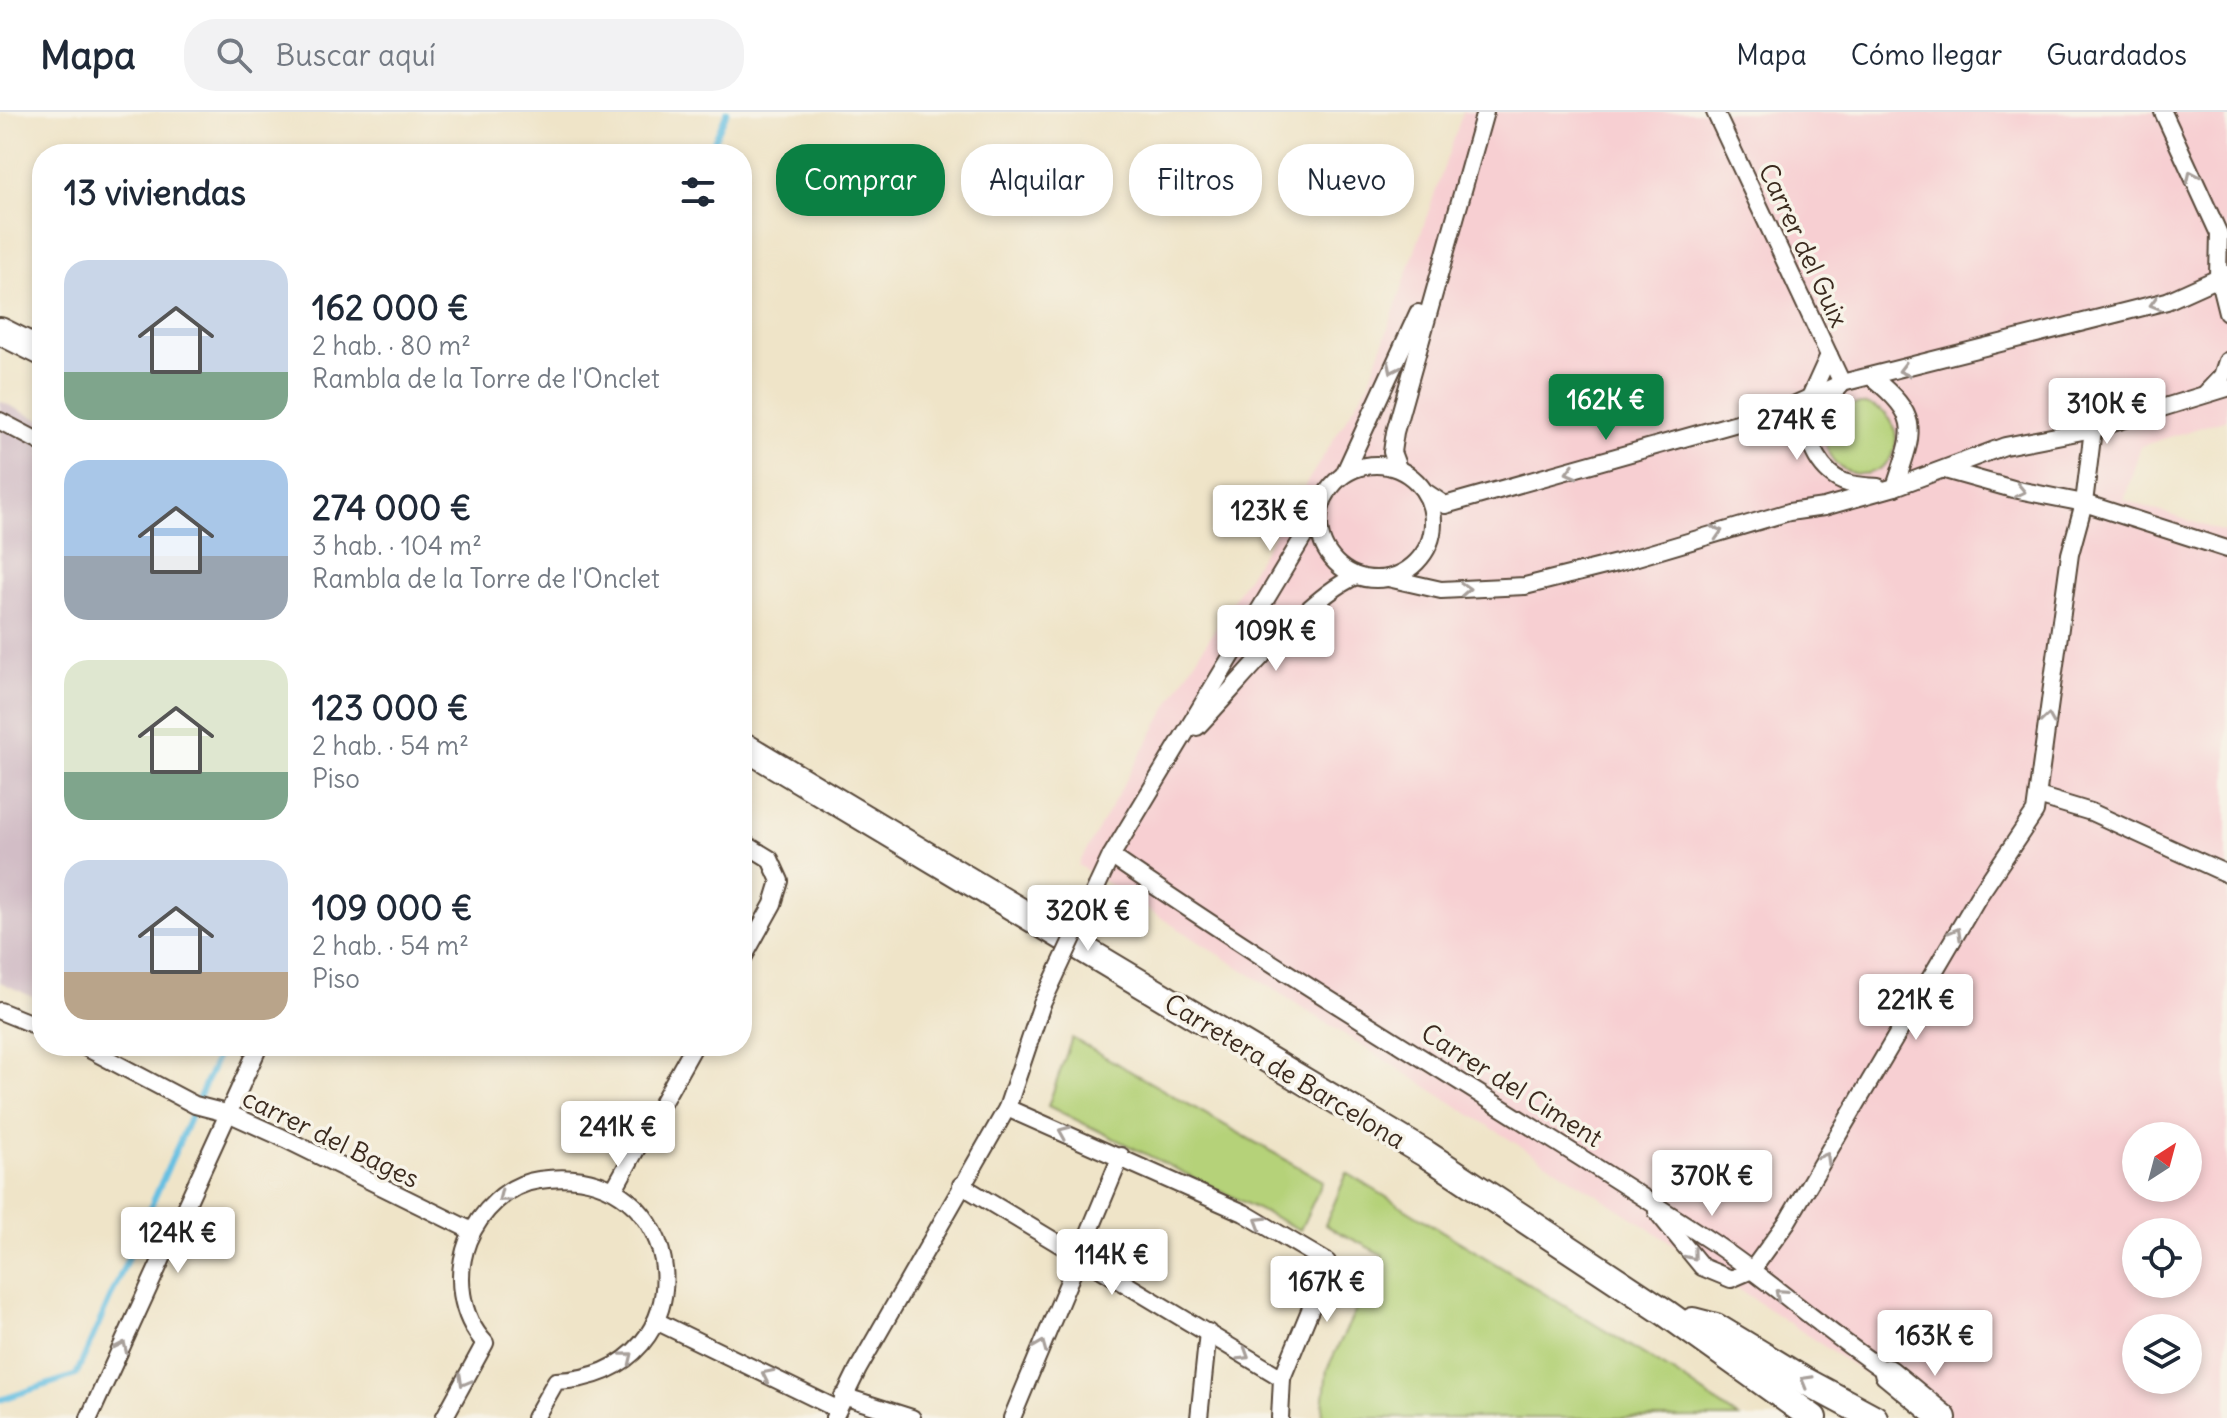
<!DOCTYPE html>
<html lang="es">
<meta charset="utf-8">
<style>
:root{--surface:#fff;--page:#f2f2f3;--text:#1f2937;--muted:#747a83;--line:#e0e1e3;--accent:#0b8043}
body{margin:0;font-family:Delius,sans-serif;background:var(--page);color:var(--text);height:100vh;display:flex;flex-direction:column;font-size:30px;white-space:nowrap}
*{box-sizing:border-box;margin:0}
p{font-size:26px;color:var(--muted)}
.icon{flex:none;width:44px;height:44px;fill:none;stroke:currentColor;stroke-width:2;stroke-linecap:round;stroke-linejoin:round}
.map{position:relative;flex:1;overflow:hidden}
.side{position:absolute;left:32px;top:32px;width:720px;height:912px;display:flex;flex-direction:column;background:var(--surface);border-radius:32px;box-shadow:0 4px 12px #0003}
.side>*{flex:none}
.hud{position:absolute;left:776px;top:32px;width:760px;height:72px;display:flex;gap:16px}
.needle{width:52px;rotate:36deg}
.buttons{position:absolute;left:2122px;top:1010px;display:grid;gap:16px}
.buttons a{display:grid;place-items:center;width:80px;height:80px;border-radius:50%;background:var(--surface);box-shadow:0 4px 12px #0003;font-size:40px}
.price{position:absolute;translate:-50% -68px;padding:0 18px;border-radius:8px;background:#fff;color:#222;font-size:26px;line-height:52px;filter:drop-shadow(0 2px 4px #0008)}
.price::after{content:'';position:absolute;left:50%;top:48px;width:24px;height:18px;margin-left:-12px;background:inherit;clip-path:polygon(0 0,100% 0,50% 100%)}
.price.on{background:var(--accent);color:#fff}
ul{padding:0;list-style:none}
li{display:flex;align-items:center;gap:24px;height:200px;padding:0 32px}
li span{display:grid;place-items:center;flex:none;width:224px;height:160px;border-radius:24px;color:#555}
li>.icon{margin-inline-start:auto}
span .icon{width:96px;height:96px;fill:#fffc;stroke-width:1}
li b{font-size:34px}
h2{display:flex;justify-content:space-between;align-items:center;height:96px;padding:0 32px;font-size:34px}
.pill{padding:0 28px;border-radius:32px;background:var(--surface);box-shadow:0 4px 12px #0003;font-size:28px;line-height:72px}
.pill.on{background:var(--accent);color:#fff}
header{display:flex;align-items:center;gap:48px;box-sizing:border-box;height:112px;padding:0 40px;background:var(--surface);border-bottom:2px solid var(--line)}
header strong{font-size:38px}
nav{display:flex;gap:44px;margin-inline-start:auto;font-size:28px}
.search{width:560px;height:72px;background:var(--page);display:flex;align-items:center;gap:20px;box-sizing:border-box;padding:0 28px;border-radius:32px;color:var(--muted);font-size:30px}
.map>svg:first-child{display:block}
.built{fill:#f7cfd2;fill-rule:evenodd}
.industrial{fill:#d2bdc6}
.green{fill:#b5d279;stroke:#787e4c;stroke-width:2}
.lines{fill:none;stroke-linecap:round;stroke-linejoin:round}
.stream{stroke:#65bfe2;stroke-width:6}
.minor-casing{stroke:#564638;stroke-width:20}
.trunk-casing{stroke:#564638;stroke-width:30}
.minor{stroke:#fff;stroke-width:16}
.trunk{stroke:#fff;stroke-width:26}
.minor-bridge-casing{stroke:#564638;stroke-width:20;stroke-linecap:butt}
.minor-bridge{stroke:#fff;stroke-width:16}
.oneway{stroke:#a79f9a}
.labels{text-anchor:middle;dominant-baseline:central;stroke-width:7;stroke-linejoin:round;paint-order:stroke}
.street-label{font-size:26px;fill:#3b2a1e;stroke:#f7f3e8}
</style>
<header>
<strong>Mapa</strong>
<div class="search"><svg class="icon" aria-label="search" viewBox="0 0 24 24"><circle cx="10" cy="10" r="6"/><path d="M15 15l6 6"/></svg>Buscar aquí</div>
<nav><a>Mapa</a><a>Cómo llegar</a><a>Guardados</a></nav>
</header>
<div class="map">
<svg width="2227" height="1306" viewBox="0 0 2227 1306">
<rect width="100%" height="100%" fill="#f7f3e8"/>
<filter id="ink" filterUnits="userSpaceOnUse"><feTurbulence type="fractalNoise" baseFrequency=".0125" numOctaves="2"/><feDisplacementMap in="SourceGraphic" scale="16" xChannelSelector="R" yChannelSelector="G"/><feConvolveMatrix kernelMatrix="1 2 1 2 8 2 1 2 1" color-interpolation-filters="sRGB"/></filter>
<filter id="wash" filterUnits="userSpaceOnUse"><feTurbulence type="fractalNoise" baseFrequency=".006" numOctaves="4" result="noise"/><feDisplacementMap in="SourceGraphic" scale="32" xChannelSelector="R" yChannelSelector="G"/><feGaussianBlur stdDeviation="1.8" result="paint"/><feColorMatrix in="noise" values="0 0 0 0 0 0 0 0 0 0 0 0 0 0 0 0 0 1.4 0 .05"/><feComposite in="paint" operator="in"/></filter>
<g filter="url(#wash)">
<rect width="100%" height="100%" fill="#efe4c8"/>
<path class="built" d="M 1463,0 L 2227,0 L 2227,307 L 2141,334 L 2124,388 L 2227,421 L 2227,1306 L 1930,1306 L 1641,1111 L 1078,753 L 1180,573 L 1369,271 ZM 2136,1024 L 2188,1024 L 2188,1076 L 2136,1076 ZM 2136,1120 L 2188,1120 L 2188,1172 L 2136,1172 ZM 2136,1216 L 2188,1216 L 2188,1268 L 2136,1268 Z"/>
<path class="industrial" d="M 0,289 L 42,309 L 42,889 L 0,870 Z"/>
<g class="green">
<circle cx="1861" cy="327" r="35"/>
<path d="M 1072,926 L 1323,1069 L 1300,1118 L 1048,994 Z"/>
<path d="M 1347,1061 L 1676,1262 L 1739,1306 L 1322,1306 L 1327,1257 L 1383,1143 L 1325,1113 Z"/>
</g>
<g class="lines">
<g class="stream">
<path d="M 708,42 L 727,0"/>
<path d="M 0,1288 L 76,1263 L 222,934"/>
</g>
</g>
</g>
<g filter="url(#ink)">
<g class="lines">
<g class="minor-casing">
<g id="minor">
<path d="M 1715,0 L 1842,271"/>
<path d="M 2163,0 L 2219,122 L 2218,164 L 2227,200"/>
<path d="M 1873,266 C 1923,307 1913,319 1895,375"/>
<path d="M 1841,273 C 1833,283 1820,294 1813,306 C 1801,330 1824,365 1847,371 C 1857,374 1868,374 1878,375"/>
<path d="M 2206,281 L 2222,264 L 2227,249"/>
<path d="M 1810,285 L 1829,243"/>
<path d="M 0,309 L 42,331"/>
<circle cx="1376" cy="410" r="57"/>
<path d="M 1398,356 L 1392,340 L 1395,320 L 1485,0"/>
<path d="M 1945,358 L 2013,377 L 2084,391 L 2227,437"/>
<path d="M 1344,362 L 1418,201"/>
<path d="M 1427,381 L 1445,393 L 1780,299 L 1842,271 L 2167,189 L 2227,162"/>
<path d="M 1388,466 L 1441,478 L 1525,474 L 1617,451 L 1789,400 L 1824,395 L 1895,375 L 2005,334 L 2093,317 L 2227,276"/>
<path d="M 1197,615 C 1238,573 1306,486 1356,464"/>
<path d="M 2038,684 L 2091,700 L 2227,762"/>
<path d="M 742,730 L 770,747 L 780,769 L 773,792 L 742,848"/>
<path d="M 1111,744 C 1306,879 1511,998 1709,1128 C 1773,1170 1829,1223 1894,1265"/>
<path d="M 1097,774 L 1111,744 L 1319,399"/>
<path d="M 0,899 L 42,916"/>
<path d="M 83,934 L 195,993 L 230,1002 L 279,1024 L 472,1119"/>
<path d="M 1007,996 L 1244,1101 L 1327,1150 L 1327,1157 L 1282,1266 L 1280,1306"/>
<path d="M 961,1073 L 1282,1266"/>
<path d="M 614,1077 L 694,934"/>
<path d="M 1657,1100 L 1702,1155 L 1731,1167 L 1752,1158"/>
<path d="M 1752,1158 L 1787,1110 L 1978,785 L 2035,700 L 2070,442 L 2084,391 L 2093,317"/>
<path d="M 656,1209 L 837,1297"/>
<path d="M 843,1284 L 912,1306"/>
<path d="M 89,1306 L 259,934"/>
<path d="M 444,1306 L 485,1231 C 460,1204 455,1163 468,1129 C 480,1100 507,1072 539,1068 C 693,1045 713,1263 556,1269 L 535,1306"/>
<path d="M 834,1306 L 858,1257 L 1007,996 L 1042,892"/>
<path d="M 1012,1306 L 1121,1044"/>
<path d="M 1199,1306 L 1208,1220"/>
</g>
</g>
<g class="trunk-casing">
<g id="trunk">
<path d="M 0,219 L 42,240"/>
<path d="M 742,633 L 1426,1042 L 1666,1201 L 1813,1306"/>
<path d="M 1693,1209 L 1716,1215 L 1805,1269 L 1874,1306"/>
<path d="M 1888,1261 L 1943,1306"/>
</g>
</g>
<use href="#minor" class="minor"/>
<use href="#trunk" class="trunk"/>
<g class="minor-bridge-casing">
<path id="minor-bridge" d="M 1042,892 L 1097,774"/>
</g>
<use href="#minor-bridge" class="minor-bridge"/>
</g>
<defs><path id="oneway-chevron" d="M-2-3.5L2.5 0L-2 3.5" fill="none" stroke-width="1.6" stroke-linecap="round" stroke-linejoin="round" transform="scale(2)"/></defs>
<g class="oneway">
<use href="#oneway-chevron" transform="translate(2192 64) rotate(-115)"/>
<use href="#oneway-chevron" transform="translate(2155 192) rotate(164)"/>
<use href="#oneway-chevron" transform="translate(1393 256) rotate(115)"/>
<use href="#oneway-chevron" transform="translate(1904 258) rotate(165)"/>
<use href="#oneway-chevron" transform="translate(1571 360) rotate(165)"/>
<use href="#oneway-chevron" transform="translate(2020 379) rotate(12)"/>
<use href="#oneway-chevron" transform="translate(1717 420) rotate(-17)"/>
<use href="#oneway-chevron" transform="translate(1465 477) rotate(-3)"/>
<use href="#oneway-chevron" transform="translate(2048 607) rotate(-82)"/>
<use href="#oneway-chevron" transform="translate(1956 821) rotate(-60)"/>
<use href="#oneway-chevron" transform="translate(1064 1020) rotate(-157)"/>
<use href="#oneway-chevron" transform="translate(1825 1046) rotate(-60)"/>
<use href="#oneway-chevron" transform="translate(503 1085) rotate(142)"/>
<use href="#oneway-chevron" transform="translate(1260 1110) rotate(-149)"/>
<use href="#oneway-chevron" transform="translate(1692 1143) rotate(51)"/>
<use href="#oneway-chevron" transform="translate(1780 1182) rotate(-139)"/>
<use href="#oneway-chevron" transform="translate(1041 1234) rotate(-68)"/>
<use href="#oneway-chevron" transform="translate(122 1235) rotate(-65)"/>
<use href="#oneway-chevron" transform="translate(1244 1243) rotate(32)"/>
<use href="#oneway-chevron" transform="translate(628 1245) rotate(-39)"/>
<use href="#oneway-chevron" transform="translate(767 1263) rotate(-154)"/>
<use href="#oneway-chevron" transform="translate(464 1269) rotate(119)"/>
<use href="#oneway-chevron" transform="translate(1806 1269) rotate(-150)"/>
</g>
</g>
<g class="labels">
<g class="street-label">
<text transform="translate(1804 133) rotate(65)">Carrer del Guix</text>
<text transform="translate(1285 959) rotate(31)">Carretera de Barcelona</text>
<text transform="translate(1512 973) rotate(32)">Carrer del Ciment</text>
<text transform="translate(331 1026) rotate(26)">carrer del Bages</text>
</g>
</g>
</svg>
<div class="buttons">
<a><svg class="needle" viewBox="-14 -14 28 28"><path d="M0-13l5 13h-10z" fill="#e53935"/><path d="M0 13l5-13h-10z" fill="#747a83"/></svg></a>
<a><svg class="icon" aria-label="locate" viewBox="0 0 24 24"><circle cx="12" cy="12" r="6"/><path d="M12 2v4M12 18v4M2 12h4M18 12h4"/></svg></a>
<a><svg class="icon" aria-label="layers" viewBox="0 0 24 24"><path d="M12 4l9 5-9 5-9-5zM3 14l9 5 9-5"/></svg></a>
</div>
<b class="price on" style="left:1606px;top:330px">162K €</b>
<b class="price" style="left:2107px;top:334px">310K €</b>
<b class="price" style="left:1797px;top:350px">274K €</b>
<b class="price" style="left:1270px;top:441px">123K €</b>
<b class="price" style="left:1276px;top:561px">109K €</b>
<b class="price" style="left:1088px;top:841px">320K €</b>
<b class="price" style="left:1916px;top:930px">221K €</b>
<b class="price" style="left:618px;top:1057px">241K €</b>
<b class="price" style="left:1712px;top:1106px">370K €</b>
<b class="price" style="left:178px;top:1163px">124K €</b>
<b class="price" style="left:1112px;top:1185px">114K €</b>
<b class="price" style="left:1327px;top:1212px">167K €</b>
<b class="price" style="left:1935px;top:1266px">163K €</b>
<div class="hud">
<a class="pill on">Comprar</a>
<a class="pill">Alquilar</a>
<a class="pill">Filtros</a>
<a class="pill">Nuevo</a>
</div>
<section class="side">
<h2>13 viviendas<svg class="icon" aria-label="filters" viewBox="0 0 24 24"><path d="M4 7h16M4 17h16"/><circle cx="9" cy="7" r="2"/><circle cx="15" cy="17" r="2"/></svg></h2>
<ul>
<li><span style="background:linear-gradient(#c9d6e8 70%,#7fa58c 0)"><svg class="icon" aria-label="home" viewBox="0 0 24 24"><path d="M3 11l9-7 9 7M6 9v11h12V9"/></svg></span><div><b>162 000 €</b><p>2 hab. · 80 m²</p><p>Rambla de la Torre de l'Onclet</p></div></li>
<li><span style="background:linear-gradient(#a9c7e8 60%,#9aa5b1 0)"><svg class="icon" aria-label="home" viewBox="0 0 24 24"><path d="M3 11l9-7 9 7M6 9v11h12V9"/></svg></span><div><b>274 000 €</b><p>3 hab. · 104 m²</p><p>Rambla de la Torre de l'Onclet</p></div></li>
<li><span style="background:linear-gradient(#dfe7d0 70%,#7fa58c 0)"><svg class="icon" aria-label="home" viewBox="0 0 24 24"><path d="M3 11l9-7 9 7M6 9v11h12V9"/></svg></span><div><b>123 000 €</b><p>2 hab. · 54 m²</p><p>Piso</p></div></li>
<li><span style="background:linear-gradient(#c9d6e8 70%,#b9a48a 0)"><svg class="icon" aria-label="home" viewBox="0 0 24 24"><path d="M3 11l9-7 9 7M6 9v11h12V9"/></svg></span><div><b>109 000 €</b><p>2 hab. · 54 m²</p><p>Piso</p></div></li>
</ul>
</section>
</div>
